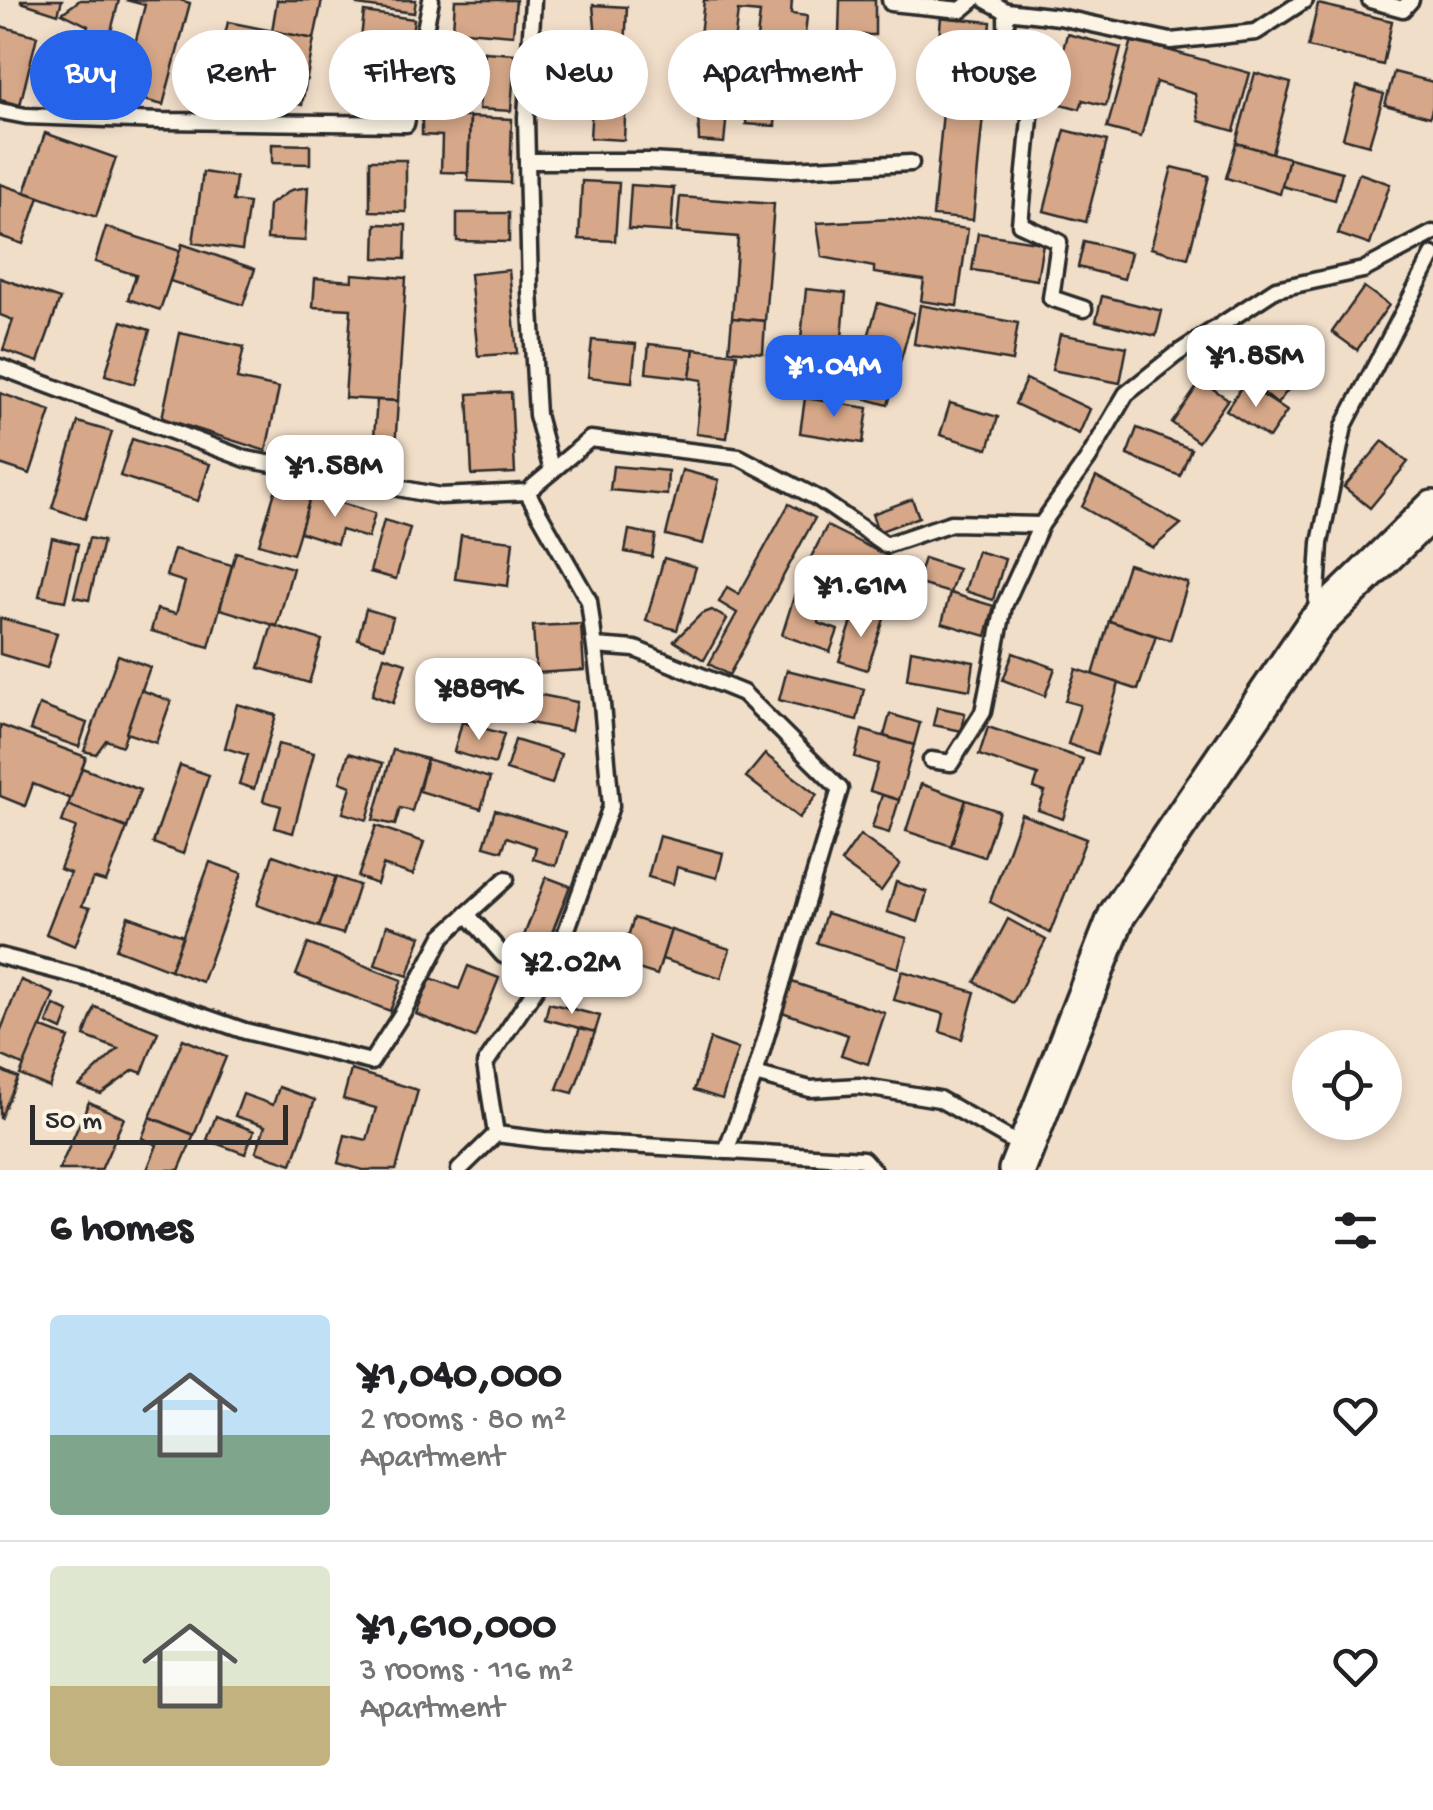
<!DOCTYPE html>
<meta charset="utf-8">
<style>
:root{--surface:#fff;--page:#f6f6f6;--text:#202124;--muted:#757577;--line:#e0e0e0;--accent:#2563eb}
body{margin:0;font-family:"Gochi Hand",sans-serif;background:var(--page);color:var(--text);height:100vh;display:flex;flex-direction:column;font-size:38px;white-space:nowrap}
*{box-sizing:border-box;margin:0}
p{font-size:32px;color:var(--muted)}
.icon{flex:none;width:55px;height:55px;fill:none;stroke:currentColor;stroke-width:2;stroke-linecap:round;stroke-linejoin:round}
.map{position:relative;height:1170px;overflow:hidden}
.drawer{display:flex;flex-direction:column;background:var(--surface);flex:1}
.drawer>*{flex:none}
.top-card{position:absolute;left:30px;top:30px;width:1375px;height:90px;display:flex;gap:20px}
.controls{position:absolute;left:1292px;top:1030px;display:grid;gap:20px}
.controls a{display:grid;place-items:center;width:110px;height:110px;border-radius:50%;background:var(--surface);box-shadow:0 5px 15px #0003;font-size:50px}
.scale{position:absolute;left:30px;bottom:25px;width:258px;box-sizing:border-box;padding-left:10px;border:5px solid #2b2b2b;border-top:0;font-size:28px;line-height:35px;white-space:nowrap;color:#2b2b2b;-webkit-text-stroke:8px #fcf5e5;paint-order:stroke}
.price{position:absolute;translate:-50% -85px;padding:0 22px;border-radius:20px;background:#fff;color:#222;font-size:32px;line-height:65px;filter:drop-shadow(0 2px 5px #0008)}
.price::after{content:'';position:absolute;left:50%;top:60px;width:30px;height:22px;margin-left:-15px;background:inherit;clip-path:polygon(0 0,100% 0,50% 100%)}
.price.on{background:var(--accent);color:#fff}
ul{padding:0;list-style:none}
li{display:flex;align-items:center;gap:30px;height:250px;padding:0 50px}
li+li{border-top:2px solid var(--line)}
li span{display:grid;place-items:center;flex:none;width:280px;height:200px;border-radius:10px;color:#555}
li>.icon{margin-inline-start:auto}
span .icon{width:120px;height:120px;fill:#fffc;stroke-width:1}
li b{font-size:42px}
h2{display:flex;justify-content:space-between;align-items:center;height:120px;padding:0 50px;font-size:42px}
.chip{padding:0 35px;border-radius:45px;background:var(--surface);box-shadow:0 5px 15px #0003;font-size:35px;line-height:90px}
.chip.on{background:var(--accent);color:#fff}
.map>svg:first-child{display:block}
.building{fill:#d6a788;stroke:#2b2b2b;stroke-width:2.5}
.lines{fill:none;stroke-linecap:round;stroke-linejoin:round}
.service-casing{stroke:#2b2b2b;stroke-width:21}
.tertiary-casing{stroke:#2b2b2b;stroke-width:42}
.service{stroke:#fcf5e5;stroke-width:14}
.tertiary{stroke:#fcf5e5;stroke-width:35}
</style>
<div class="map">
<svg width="1433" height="1170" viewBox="0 0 1433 1170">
<rect width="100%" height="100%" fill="#f1dec9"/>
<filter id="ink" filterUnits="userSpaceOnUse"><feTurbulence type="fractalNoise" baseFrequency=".01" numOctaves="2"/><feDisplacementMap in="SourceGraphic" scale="20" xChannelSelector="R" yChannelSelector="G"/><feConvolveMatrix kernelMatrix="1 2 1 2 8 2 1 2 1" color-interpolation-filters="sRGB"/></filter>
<g filter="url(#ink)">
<g class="building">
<path d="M 21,0 L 62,0 L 58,14 L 21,2 Z"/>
<path d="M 80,0 L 119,0 L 95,94 L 73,88 L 88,26 L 62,13 Z"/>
<path d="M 126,0 L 180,0 L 190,3 L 163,105 L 122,94 L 145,5 Z"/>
<path d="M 277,0 L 322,0 L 314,39 L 272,31 Z"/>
<path d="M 358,0 L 416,0 L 414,13 L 357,5 Z"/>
<path d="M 455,0 L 516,0 L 513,35 L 453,30 Z"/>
<path d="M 704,0 L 792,0 L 791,14 L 807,16 L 802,62 L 755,56 L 760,13 L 738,11 L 730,75 L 696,71 Z"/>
<path d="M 840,0 L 875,0 L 875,35 L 839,35 Z"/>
<path d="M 1318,4 L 1392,21 L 1383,65 L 1308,47 Z"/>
<path d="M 593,5 L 627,7 L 625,50 L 597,50 Z"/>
<path d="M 364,12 L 414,19 L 404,98 L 355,92 Z"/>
<path d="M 941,17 L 991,22 L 983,115 L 933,110 Z"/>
<path d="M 228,22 L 314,39 L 302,105 L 273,99 L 283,49 L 252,43 L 251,49 L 223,43 Z"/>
<path d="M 0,26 L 37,36 L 20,105 L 0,100 Z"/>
<path d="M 1067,34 L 1121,48 L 1106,106 L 1083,100 L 1080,109 L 1050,101 Z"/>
<path d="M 1132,40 L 1250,73 L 1234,131 L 1199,121 L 1195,94 L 1156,82 L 1141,137 L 1107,128 Z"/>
<path d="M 453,49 L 484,52 L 480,102 L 449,99 Z"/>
<path d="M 484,52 L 515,54 L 511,111 L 479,109 Z"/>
<path d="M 822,58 L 870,59 L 869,107 L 821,106 Z"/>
<path d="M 542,67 L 569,70 L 565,116 L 539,114 Z"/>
<path d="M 594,70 L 627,73 L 624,140 L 590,138 Z"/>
<path d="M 1394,72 L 1433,82 L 1433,105 L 1430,117 L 1385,105 Z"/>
<path d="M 1255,73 L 1291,83 L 1272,153 L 1236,143 Z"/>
<path d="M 697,79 L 730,82 L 724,143 L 699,141 Z"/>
<path d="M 748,79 L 777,80 L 775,126 L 746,124 Z"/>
<path d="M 1357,86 L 1384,94 L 1369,145 L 1343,138 Z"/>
<path d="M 943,112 L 983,115 L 973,220 L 933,216 Z"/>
<path d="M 422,116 L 470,117 L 468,173 L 441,172 L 442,136 L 422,135 Z"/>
<path d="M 470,117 L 512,119 L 510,183 L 468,181 Z"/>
<path d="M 1065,130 L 1107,141 L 1086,222 L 1044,211 Z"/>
<path d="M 45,133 L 116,158 L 96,217 L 25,192 Z"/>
<path d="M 1236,143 L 1289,158 L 1280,194 L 1226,178 Z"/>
<path d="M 272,144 L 310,145 L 310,164 L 272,163 Z"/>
<path d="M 1289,158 L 1342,172 L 1335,200 L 1282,186 Z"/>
<path d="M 370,160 L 406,160 L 406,212 L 370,211 Z"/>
<path d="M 1172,167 L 1209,176 L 1188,258 L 1151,248 Z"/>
<path d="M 203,172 L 236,177 L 233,201 L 249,203 L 242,250 L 193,243 Z"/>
<path d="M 1359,173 L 1390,184 L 1370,245 L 1338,234 Z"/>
<path d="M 582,181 L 619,183 L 615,241 L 579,239 Z"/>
<path d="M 0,184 L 39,197 L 23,244 L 0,236 Z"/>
<path d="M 631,185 L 674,188 L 671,232 L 628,229 Z"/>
<path d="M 308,187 L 305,241 L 267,239 L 269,205 L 291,190 Z"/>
<path d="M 680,197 L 774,204 L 765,321 L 732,318 L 738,237 L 677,232 Z"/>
<path d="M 457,213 L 509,213 L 509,242 L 457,241 Z"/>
<path d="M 892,219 L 968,229 L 957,306 L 921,301 L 924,280 L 874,273 L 874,267 L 822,257 L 817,223 Z"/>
<path d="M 376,224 L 406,225 L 405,259 L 375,258 Z"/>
<path d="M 106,227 L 180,251 L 160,310 L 128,299 L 136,275 L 95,262 Z"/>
<path d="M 978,233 L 1043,243 L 1037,280 L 972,270 Z"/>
<path d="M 1084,241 L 1131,253 L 1124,279 L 1078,267 Z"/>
<path d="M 182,244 L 255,269 L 243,305 L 170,281 Z"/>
<path d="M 509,270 L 517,353 L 478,356 L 470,274 Z"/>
<path d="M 352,274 L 406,278 L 398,401 L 345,398 L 351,309 L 313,307 L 315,278 L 352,281 Z"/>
<path d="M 0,278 L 60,299 L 38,362 L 3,350 L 13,320 L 0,315 Z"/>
<path d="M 1364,287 L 1389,305 L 1357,350 L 1332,332 Z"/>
<path d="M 806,289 L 846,293 L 837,393 L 796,389 Z"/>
<path d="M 1102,296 L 1162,311 L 1156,336 L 1096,321 Z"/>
<path d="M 878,303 L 914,313 L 888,405 L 851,395 Z"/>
<path d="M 920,305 L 1018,323 L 1012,361 L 914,344 Z"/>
<path d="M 732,318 L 765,321 L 763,353 L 729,350 Z"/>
<path d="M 122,321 L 150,330 L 134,384 L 105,375 Z"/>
<path d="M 180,333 L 244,347 L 237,379 L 279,388 L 266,451 L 162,418 Z"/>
<path d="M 1060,334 L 1127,347 L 1120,383 L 1052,370 Z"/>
<path d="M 592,340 L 636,344 L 632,382 L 588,377 Z"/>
<path d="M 649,344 L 694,349 L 690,378 L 646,373 Z"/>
<path d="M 694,349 L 737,354 L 727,438 L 696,434 L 702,380 L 690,378 Z"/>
<path d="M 1261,355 L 1294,382 L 1277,404 L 1243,376 Z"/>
<path d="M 1026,379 L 1090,409 L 1079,434 L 1015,404 Z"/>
<path d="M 1201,381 L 1228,399 L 1198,442 L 1172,423 Z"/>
<path d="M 1244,383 L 1287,411 L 1269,438 L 1226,410 Z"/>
<path d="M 511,392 L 515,473 L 472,475 L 468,394 Z"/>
<path d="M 0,393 L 51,411 L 30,474 L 0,464 Z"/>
<path d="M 805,398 L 868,408 L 863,443 L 800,433 Z"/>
<path d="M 377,400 L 398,401 L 395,449 L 373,448 Z"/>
<path d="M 950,403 L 998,417 L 988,449 L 940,435 Z"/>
<path d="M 78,422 L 112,432 L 85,519 L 52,508 Z"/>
<path d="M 1137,428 L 1191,449 L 1180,476 L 1127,455 Z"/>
<path d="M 132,439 L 210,464 L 198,501 L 120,476 Z"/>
<path d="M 1383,441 L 1408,462 L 1370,508 L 1344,487 Z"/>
<path d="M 613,466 L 668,471 L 667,495 L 610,490 Z"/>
<path d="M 682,470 L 719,480 L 703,544 L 666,535 Z"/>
<path d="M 280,475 L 314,485 L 293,554 L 259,544 Z"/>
<path d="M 1096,477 L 1181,524 L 1153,548 L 1082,507 Z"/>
<path d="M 311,494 L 375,513 L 368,538 L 341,530 L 337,544 L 300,532 Z"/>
<path d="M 912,499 L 919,517 L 878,532 L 872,514 Z"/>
<path d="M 789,504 L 815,518 L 729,675 L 709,664 L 737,613 L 719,602 L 727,587 L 739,594 Z"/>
<path d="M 384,520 L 410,528 L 396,579 L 370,572 Z"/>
<path d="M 827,526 L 897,561 L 880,596 L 870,591 L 879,573 L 855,561 L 842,588 L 805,569 Z"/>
<path d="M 629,530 L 656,535 L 652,557 L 625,552 Z"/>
<path d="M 461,535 L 513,541 L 508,586 L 455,579 Z"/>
<path d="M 52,538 L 78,544 L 65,601 L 39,596 Z"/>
<path d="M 89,538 L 103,541 L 89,600 L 74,597 Z"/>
<path d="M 174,549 L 232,565 L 209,647 L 151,631 L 157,609 L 176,614 L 185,582 L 166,576 Z"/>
<path d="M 977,551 L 1005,559 L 993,600 L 965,591 Z"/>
<path d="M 236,552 L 293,568 L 277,626 L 220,609 Z"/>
<path d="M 664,558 L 696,567 L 677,630 L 646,621 Z"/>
<path d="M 924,558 L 958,569 L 950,593 L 916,583 Z"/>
<path d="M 1128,564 L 1188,583 L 1170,640 L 1109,621 Z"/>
<path d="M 796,590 L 826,600 L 818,623 L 838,630 L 830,652 L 782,635 Z"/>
<path d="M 950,593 L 994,606 L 986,636 L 942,623 Z"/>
<path d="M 366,609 L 393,617 L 385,647 L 358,639 Z"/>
<path d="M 856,609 L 884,619 L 867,670 L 839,661 Z"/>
<path d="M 712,610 L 727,619 L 704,660 L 674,641 L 701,614 Z"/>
<path d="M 0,618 L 57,633 L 47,668 L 0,654 Z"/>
<path d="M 1109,621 L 1156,636 L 1138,690 L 1093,675 Z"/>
<path d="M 581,624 L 584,670 L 536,673 L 533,626 Z"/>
<path d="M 272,625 L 322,640 L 309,683 L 259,668 Z"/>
<path d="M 911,650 L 974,662 L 970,690 L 907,679 Z"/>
<path d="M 1013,653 L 1055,668 L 1045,696 L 1003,680 Z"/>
<path d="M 118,655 L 150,667 L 122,746 L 106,740 L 96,754 L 84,751 Z"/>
<path d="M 384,656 L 406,663 L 393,703 L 372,695 Z"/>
<path d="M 1076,669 L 1119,683 L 1097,754 L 1068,744 L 1080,705 L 1065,701 Z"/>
<path d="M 787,670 L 864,689 L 857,720 L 779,700 Z"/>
<path d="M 459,677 L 515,691 L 508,719 L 452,705 Z"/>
<path d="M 141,690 L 171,701 L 156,743 L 126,733 Z"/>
<path d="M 531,693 L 577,702 L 571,731 L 525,722 Z"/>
<path d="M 237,704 L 276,715 L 254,789 L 239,784 L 248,755 L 225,748 Z"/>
<path d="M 39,705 L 87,723 L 79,747 L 30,730 Z"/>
<path d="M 937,707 L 965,713 L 962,731 L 933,725 Z"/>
<path d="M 890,714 L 920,723 L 914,745 L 884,736 Z"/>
<path d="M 462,722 L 504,734 L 495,764 L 454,752 Z"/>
<path d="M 0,725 L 86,757 L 71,799 L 33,784 L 25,806 L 0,796 Z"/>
<path d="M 988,727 L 1083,759 L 1063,819 L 1038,810 L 1045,792 L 1034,788 L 1038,775 L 979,755 Z"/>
<path d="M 862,730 L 914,745 L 899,800 L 870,791 L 878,764 L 855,757 Z"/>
<path d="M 515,740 L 561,754 L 552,784 L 506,770 Z"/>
<path d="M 278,744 L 314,753 L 293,833 L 275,828 L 281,806 L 263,801 Z"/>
<path d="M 393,750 L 427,759 L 412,811 L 400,808 L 395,825 L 373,820 Z"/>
<path d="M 349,753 L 383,763 L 367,820 L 343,813 L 351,786 L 340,782 Z"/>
<path d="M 765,754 L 817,795 L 799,818 L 746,777 Z"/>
<path d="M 427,759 L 490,778 L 481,809 L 419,791 Z"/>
<path d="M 180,765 L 209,775 L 183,854 L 153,843 Z"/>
<path d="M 82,768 L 140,790 L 127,828 L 68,805 Z"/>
<path d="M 921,784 L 966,800 L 951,846 L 906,831 Z"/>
<path d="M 882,795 L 899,800 L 889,833 L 872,828 Z"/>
<path d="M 966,800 L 999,811 L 984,857 L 951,846 Z"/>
<path d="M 68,805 L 127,828 L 106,882 L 93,878 L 82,906 L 90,908 L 75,946 L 46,934 L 70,873 L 60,869 L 76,827 L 62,822 Z"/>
<path d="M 495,810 L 566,832 L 556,866 L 533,859 L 536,847 L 507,837 L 502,851 L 484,846 Z"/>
<path d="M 1021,814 L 1086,839 L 1050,933 L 990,902 Z"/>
<path d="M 376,826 L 424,842 L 413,875 L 383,865 L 377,884 L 358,877 Z"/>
<path d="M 860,835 L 900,864 L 881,891 L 841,862 Z"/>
<path d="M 659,836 L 723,853 L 717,878 L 677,867 L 673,884 L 648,877 Z"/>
<path d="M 273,855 L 336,877 L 319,927 L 257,905 Z"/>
<path d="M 210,862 L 242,873 L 202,982 L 170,970 Z"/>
<path d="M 336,877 L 359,885 L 343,934 L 319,927 Z"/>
<path d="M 546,877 L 570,886 L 545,951 L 522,941 Z"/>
<path d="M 896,882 L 927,892 L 918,922 L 887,912 Z"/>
<path d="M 826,913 L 907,938 L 898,968 L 817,943 Z"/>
<path d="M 128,916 L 183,936 L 170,970 L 116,949 Z"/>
<path d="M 634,918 L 671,930 L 657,975 L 619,963 Z"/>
<path d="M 1008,919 L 1046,940 L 1013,1003 L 975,982 Z"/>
<path d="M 387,925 L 421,936 L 408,976 L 375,965 Z"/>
<path d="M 671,930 L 730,949 L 721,978 L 662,959 Z"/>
<path d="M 308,944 L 402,980 L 390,1011 L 296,975 Z"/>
<path d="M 468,966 L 499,978 L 475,1038 L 416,1014 L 431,978 L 459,989 Z"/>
<path d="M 902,971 L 975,992 L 962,1039 L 940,1032 L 944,1014 L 894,1000 Z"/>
<path d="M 21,980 L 54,994 L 25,1066 L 0,1055 L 0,1032 Z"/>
<path d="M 792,982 L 885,1013 L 868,1064 L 841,1055 L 848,1035 L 782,1012 Z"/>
<path d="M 549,1003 L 600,1016 L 595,1032 L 545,1019 Z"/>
<path d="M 54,1005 L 69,1012 L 62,1030 L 47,1023 Z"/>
<path d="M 95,1007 L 158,1032 L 142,1073 L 134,1070 L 101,1094 L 79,1086 L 118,1049 L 84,1036 Z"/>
<path d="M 40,1027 L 69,1038 L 49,1087 L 20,1075 Z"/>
<path d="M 580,1028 L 595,1032 L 573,1093 L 557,1089 Z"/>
<path d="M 183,1039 L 226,1057 L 194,1135 L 150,1117 Z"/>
<path d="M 710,1039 L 738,1049 L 722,1099 L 694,1090 Z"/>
<path d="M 0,1070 L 18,1078 L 0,1119 Z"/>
<path d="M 351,1070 L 418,1090 L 396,1170 L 363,1170 L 338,1163 L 345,1135 L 367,1140 L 376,1108 L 343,1099 Z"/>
<path d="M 279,1087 L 315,1100 L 292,1164 L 256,1152 L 265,1126 L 235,1116 L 243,1094 L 273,1105 Z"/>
<path d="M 89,1102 L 124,1118 L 101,1170 L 59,1170 Z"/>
<path d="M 216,1116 L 254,1131 L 245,1154 L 207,1140 Z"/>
<path d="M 150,1117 L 194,1135 L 179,1170 L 147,1170 L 157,1145 L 142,1138 Z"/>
</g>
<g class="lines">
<g class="service-casing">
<g id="service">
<path d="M 533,0 L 526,117 L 530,291 L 537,415 L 552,471"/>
<path d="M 890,0 L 891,3 L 961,10 L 973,0"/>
<path d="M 986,0 L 1006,11 L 1007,93 L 1031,108 L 1020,224 L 1059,242 L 1051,298 L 1084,309"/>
<path d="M 1370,0 L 1403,9 L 1411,0"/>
<path d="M 1006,11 L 1059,17 L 1171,41 L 1256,32 L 1305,0"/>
<path d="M 0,111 L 26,116 L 161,121 L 406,124 L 431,0"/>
<path d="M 527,161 L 648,161 L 791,169 L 911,163"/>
<path d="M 0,367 L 246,459 L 440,496 L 527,492 L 590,439 L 739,457 L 819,499 L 886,545 L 951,523 L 1041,525"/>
<path d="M 1316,613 L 1320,543 L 1344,426 L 1433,255"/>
<path d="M 595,646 L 635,649 L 743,693 L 840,789 L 755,1074 L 726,1151"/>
<path d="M 931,760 L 951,763 L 983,712 L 1004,606 L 1041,525 L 1088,459 L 1126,394 L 1175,355 L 1276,289 L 1363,270 L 1433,233"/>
<path d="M 467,914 L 503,955 L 549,970"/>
<path d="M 0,956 L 119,987 L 245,1031 L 371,1062 L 403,1012 L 443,936 L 506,879"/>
<path d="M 755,1074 L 810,1089 L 859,1086 L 939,1099 L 1025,1148"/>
<path d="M 496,1134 L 485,1064 L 557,957 L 611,806 L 602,704 L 589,601 L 527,492"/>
<path d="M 459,1170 L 496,1134 L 544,1140 L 863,1159 L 873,1170"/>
</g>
</g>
<g class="tertiary-casing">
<path id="tertiary" d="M 1017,1170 L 1117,915 L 1315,624 L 1433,509"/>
</g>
<use href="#service" class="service"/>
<use href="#tertiary" class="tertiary"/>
</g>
</g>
</svg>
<div class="controls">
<a><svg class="icon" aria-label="locate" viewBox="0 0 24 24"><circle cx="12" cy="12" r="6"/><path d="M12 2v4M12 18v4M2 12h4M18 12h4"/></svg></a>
</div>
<div class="scale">50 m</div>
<b class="price" style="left:1256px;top:410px">¥1.85M</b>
<b class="price on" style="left:834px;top:420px">¥1.04M</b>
<b class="price" style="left:335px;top:520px">¥1.58M</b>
<b class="price" style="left:861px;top:640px">¥1.61M</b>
<b class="price" style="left:479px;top:743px">¥889K</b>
<b class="price" style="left:572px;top:1017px">¥2.02M</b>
<div class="top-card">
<a class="chip on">Buy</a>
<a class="chip">Rent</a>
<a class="chip">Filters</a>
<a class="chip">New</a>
<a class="chip">Apartment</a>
<a class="chip">House</a>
</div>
</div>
<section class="drawer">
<h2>6 homes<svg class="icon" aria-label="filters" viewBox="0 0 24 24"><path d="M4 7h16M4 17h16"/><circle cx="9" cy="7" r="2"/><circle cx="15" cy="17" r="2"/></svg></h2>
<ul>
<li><span style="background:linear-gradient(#bfe0f5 60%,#7fa58c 0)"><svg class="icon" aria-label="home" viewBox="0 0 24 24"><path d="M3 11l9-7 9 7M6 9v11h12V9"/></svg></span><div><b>¥1,040,000</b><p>2 rooms · 80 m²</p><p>Apartment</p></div><svg class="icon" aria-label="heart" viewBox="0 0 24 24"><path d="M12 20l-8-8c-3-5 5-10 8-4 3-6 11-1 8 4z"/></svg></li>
<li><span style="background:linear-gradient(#dfe7d0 60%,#c2b280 0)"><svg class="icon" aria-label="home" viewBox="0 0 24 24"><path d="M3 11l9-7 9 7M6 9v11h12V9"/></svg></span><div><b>¥1,610,000</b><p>3 rooms · 116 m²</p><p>Apartment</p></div><svg class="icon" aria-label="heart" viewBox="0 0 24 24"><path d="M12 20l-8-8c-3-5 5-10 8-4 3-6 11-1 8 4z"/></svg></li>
</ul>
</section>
